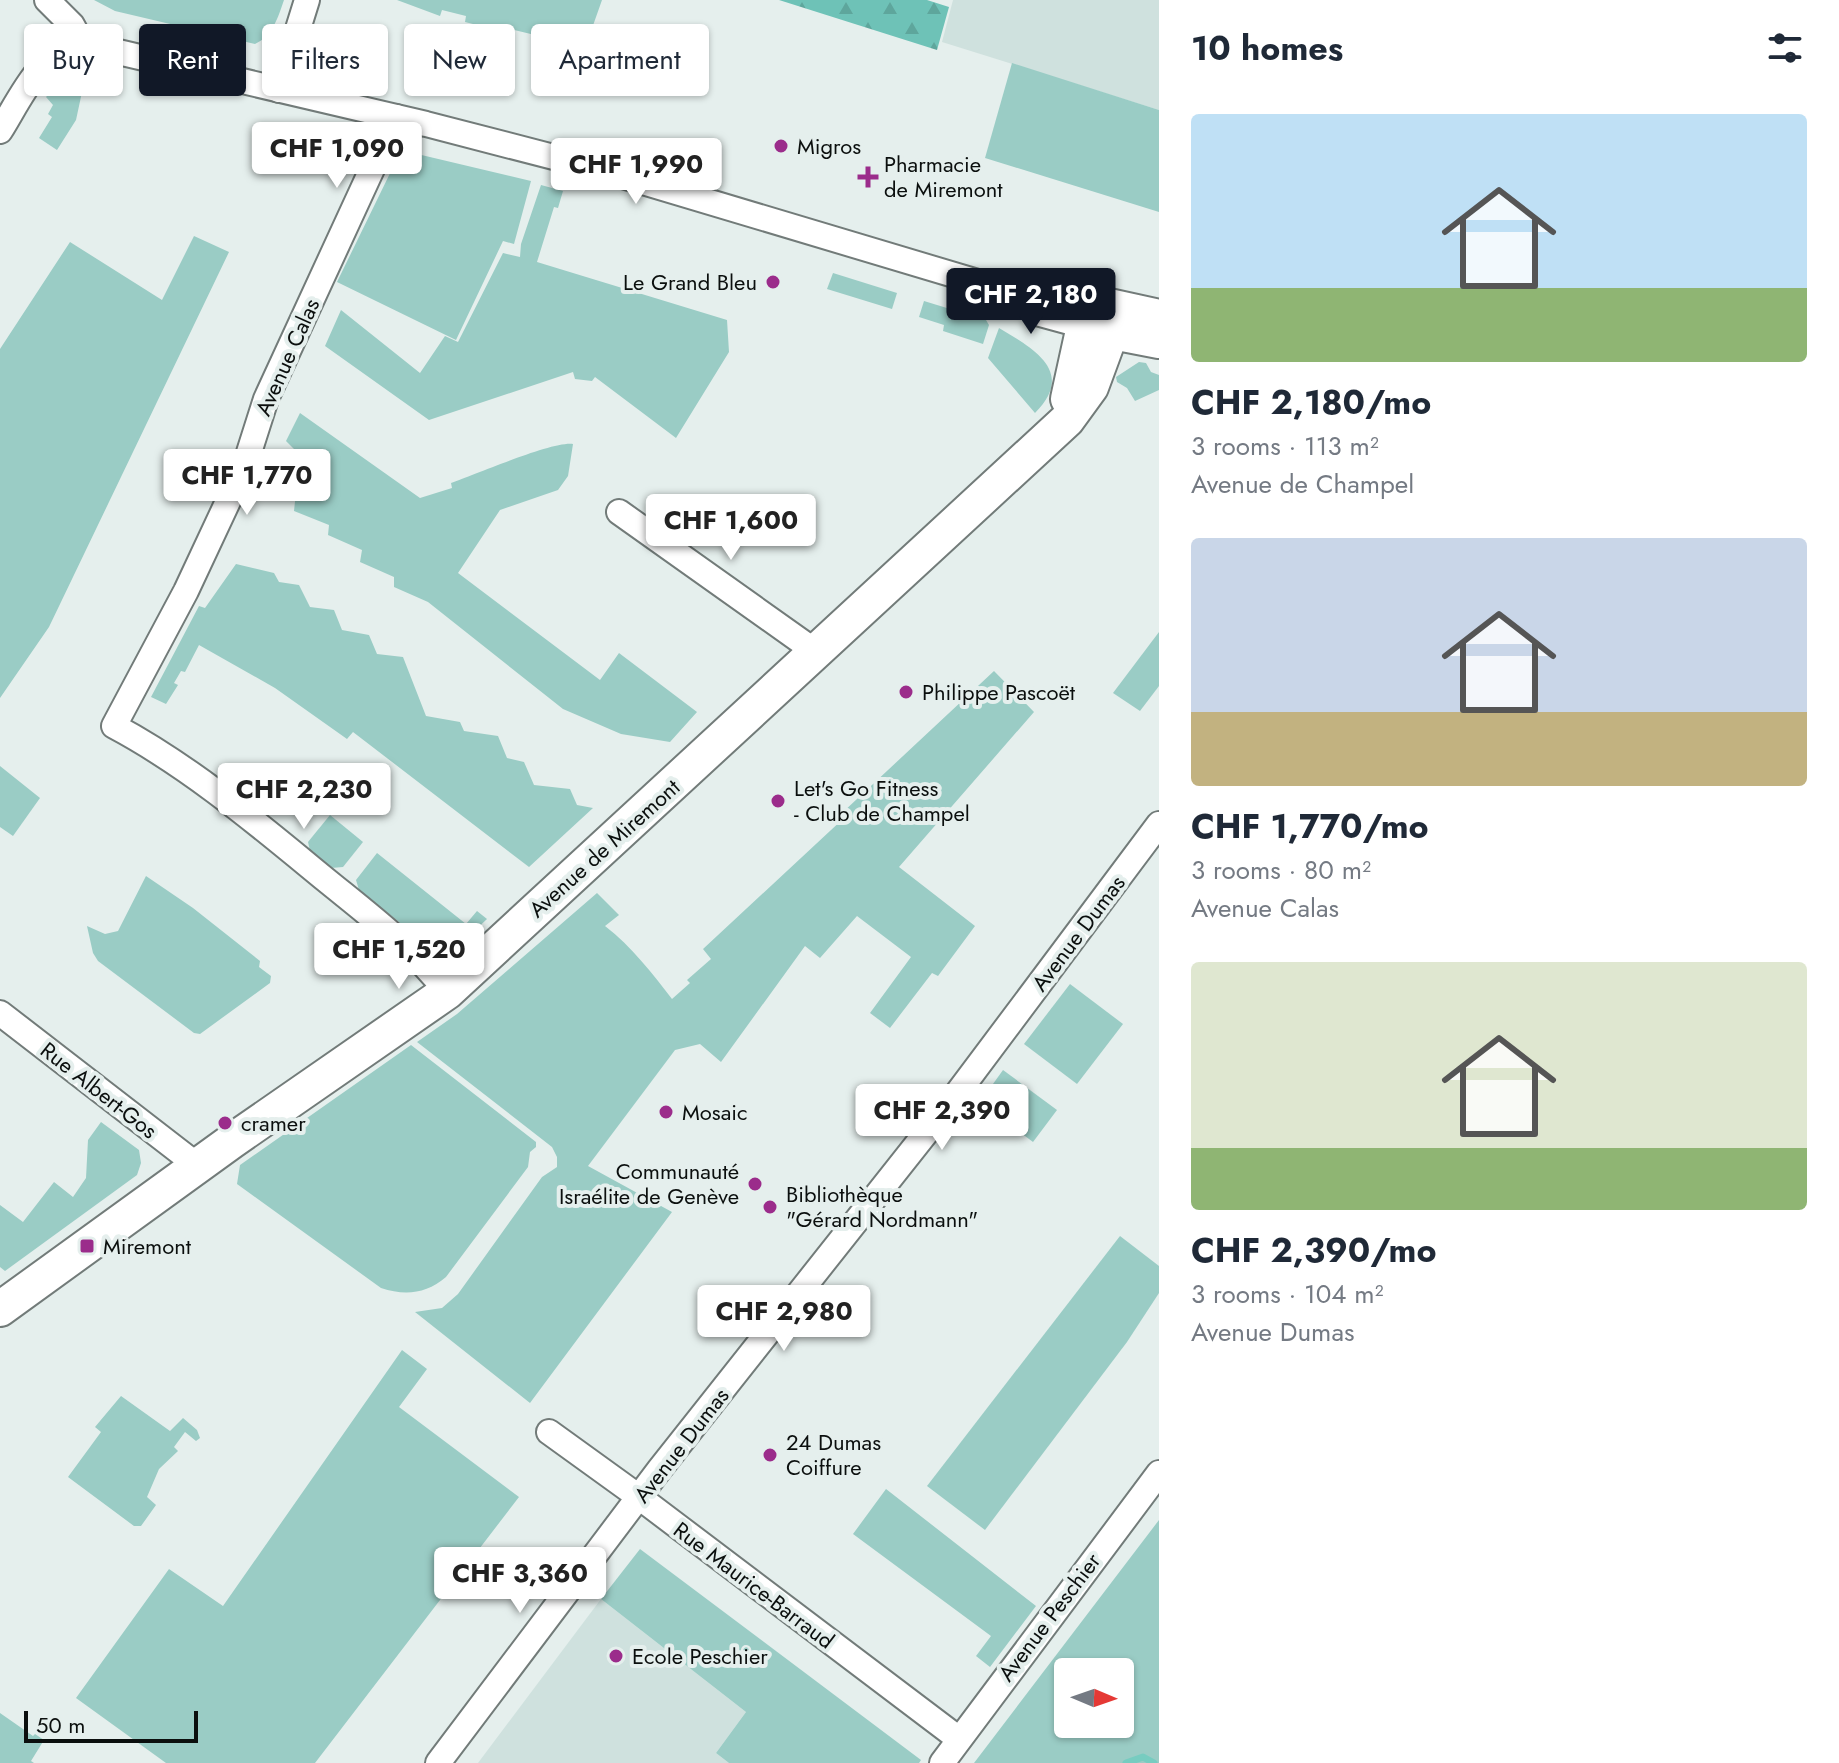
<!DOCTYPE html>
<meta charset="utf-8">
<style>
:root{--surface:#fff;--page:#f2f2f3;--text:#1f2937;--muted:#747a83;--accent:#111827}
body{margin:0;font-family:Jost,sans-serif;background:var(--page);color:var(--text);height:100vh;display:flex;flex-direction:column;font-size:30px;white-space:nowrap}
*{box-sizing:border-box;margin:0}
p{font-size:26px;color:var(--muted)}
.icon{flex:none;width:44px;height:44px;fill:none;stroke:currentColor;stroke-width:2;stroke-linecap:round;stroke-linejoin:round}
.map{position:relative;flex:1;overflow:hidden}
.drawer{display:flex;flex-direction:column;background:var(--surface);width:680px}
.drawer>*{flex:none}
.banner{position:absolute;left:24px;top:24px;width:760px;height:72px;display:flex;gap:16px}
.needle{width:52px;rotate:92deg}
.fabs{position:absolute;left:1054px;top:1658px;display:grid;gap:16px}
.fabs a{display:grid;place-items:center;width:80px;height:80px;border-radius:8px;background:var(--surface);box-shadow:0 2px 6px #0004;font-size:40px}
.scale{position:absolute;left:24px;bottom:20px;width:174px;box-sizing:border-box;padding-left:8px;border:4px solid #0b0f0e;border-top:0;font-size:22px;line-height:28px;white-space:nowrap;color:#0b0f0e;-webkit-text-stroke:6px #e5efed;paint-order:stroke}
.price{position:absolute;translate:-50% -68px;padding:0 18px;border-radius:8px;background:#fff;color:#222;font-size:26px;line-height:52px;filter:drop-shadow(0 2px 4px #0008)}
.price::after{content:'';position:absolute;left:50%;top:48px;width:24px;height:18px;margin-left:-12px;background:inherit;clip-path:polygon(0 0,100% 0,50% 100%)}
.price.on{background:var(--accent);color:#fff}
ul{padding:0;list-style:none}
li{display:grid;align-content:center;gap:16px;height:424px;padding:0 32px}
li span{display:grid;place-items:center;height:248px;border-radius:8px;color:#555}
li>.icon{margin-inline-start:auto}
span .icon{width:144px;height:144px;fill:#fffc;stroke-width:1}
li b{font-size:34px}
h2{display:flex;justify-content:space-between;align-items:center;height:96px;padding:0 32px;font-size:34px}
.pill{padding:0 28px;border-radius:8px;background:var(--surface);box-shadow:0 2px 6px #0004;font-size:28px;line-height:72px}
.pill.on{background:var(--accent);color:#fff}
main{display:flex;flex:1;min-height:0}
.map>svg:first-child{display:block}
.built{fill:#cfe1de}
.green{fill:#9accc5;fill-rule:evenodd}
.forest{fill:url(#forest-firs)}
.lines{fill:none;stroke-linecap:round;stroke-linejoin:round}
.stream{stroke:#77ccc0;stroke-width:7}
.street-casing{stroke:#727b79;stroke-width:28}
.secondary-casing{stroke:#727b79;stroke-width:38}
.street{stroke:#fff;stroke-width:24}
.secondary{stroke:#fff;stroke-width:34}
.poi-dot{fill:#9b2c8b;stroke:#e5efed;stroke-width:3}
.labels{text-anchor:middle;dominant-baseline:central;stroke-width:8;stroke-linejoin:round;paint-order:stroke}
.poi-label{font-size:22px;fill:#0b0f0e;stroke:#e5efed;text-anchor:start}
.street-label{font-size:22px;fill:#0b0f0e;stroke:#e5efed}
</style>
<main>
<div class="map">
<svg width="1159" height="1763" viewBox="0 0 1159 1763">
<defs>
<pattern id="forest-firs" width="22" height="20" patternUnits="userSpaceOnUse" patternTransform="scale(2)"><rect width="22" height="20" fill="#6ec2b7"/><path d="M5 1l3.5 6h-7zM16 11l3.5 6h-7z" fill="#5ea69c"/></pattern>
</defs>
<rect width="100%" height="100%" fill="#e5efed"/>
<g class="built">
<path d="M 953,0 L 1159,0 L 1159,110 L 942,42 Z"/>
<path d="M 601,1599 L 746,1712 L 716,1753 L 729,1763 L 478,1763 Z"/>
</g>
<g class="green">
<path d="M 94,0 L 284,0 C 278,17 273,36 255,44 L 115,11 Z"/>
<path d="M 397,0 L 602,0 L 584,51 L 560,45 L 560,41 L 510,29 L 509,33 L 465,22 L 466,16 L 442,10 L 440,16 Z"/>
<path d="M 320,24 L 333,28 L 331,34 L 337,44 L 361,50 L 357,66 C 327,59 312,59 320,24 Z"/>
<path d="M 1012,63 L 1159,110 L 1159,212 L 985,158 Z"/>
<path d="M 72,78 L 85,78 L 76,120 L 57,150 L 39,138 L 52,117 L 48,114 L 53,105 L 46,97 L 60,82 Z"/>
<path d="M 413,153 L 531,181 L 514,244 L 503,241 L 456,340 L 337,282 L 395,163 L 402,156 Z"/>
<path d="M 541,185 L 563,191 L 558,208 L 554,207 L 537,262 L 727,320 L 729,352 L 676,438 L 595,377 L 592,381 L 575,379 L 573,372 L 429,420 L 325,346 L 341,310 L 420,373 L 445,336 L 458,342 L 503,253 L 520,257 L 521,244 Z"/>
<path d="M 194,236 L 229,252 L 49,627 L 0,698 L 0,349 L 70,242 L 162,300 Z"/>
<path d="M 833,273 L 897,293 L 892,309 L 827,289 Z"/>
<path d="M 924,301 L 986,320 L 989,325 L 983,344 L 943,331 L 944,325 L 919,317 Z"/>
<path d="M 999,328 C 1034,349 1076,372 1035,413 L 988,358 Z"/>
<path d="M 1139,362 L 1146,363 L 1151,372 L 1159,375 L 1159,390 L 1135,401 L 1127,388 L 1117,382 L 1116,377 Z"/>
<path d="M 300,413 L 420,498 L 452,488 L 451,483 C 475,475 552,441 573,444 L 568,476 L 558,490 L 500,510 L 458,573 L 600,680 L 619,653 L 697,712 L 670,742 L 621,734 L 563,709 L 428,602 L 394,587 L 394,577 L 360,562 L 362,550 L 328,535 L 329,525 L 294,511 L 300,455 L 286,441 Z"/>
<path d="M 236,564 L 274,573 L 279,582 L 299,585 L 310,607 L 334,610 L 342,630 L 369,635 L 377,654 L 403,657 L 426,716 L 460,722 L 464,731 L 498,736 L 507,758 L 524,762 L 534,785 L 570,789 L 577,805 L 593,808 L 529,867 L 353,732 L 347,739 L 275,688 L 199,645 L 185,672 L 181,671 L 174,683 L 178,685 L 166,704 L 151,697 L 199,606 L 205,608 Z"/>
<path d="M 1159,632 L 1159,686 L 1140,711 L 1113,693 Z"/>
<path d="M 994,671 L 1034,712 L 899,867 L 975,926 L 938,976 L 932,973 L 890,1028 L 870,1013 L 911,957 L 857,916 L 820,958 L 805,946 L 721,1062 L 700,1044 L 675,1050 L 588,1166 L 672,1212 L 530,1403 L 415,1312 L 442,1308 L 458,1294 L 542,1177 L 557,1167 L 557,1157 L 552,1147 L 417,1042 L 457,1014 L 597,893 L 619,915 L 605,926 C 632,947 652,973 672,999 L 690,983 L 687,980 L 711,959 L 703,949 L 845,817 L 842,813 Z"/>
<path d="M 0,766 L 40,798 L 13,836 L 0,827 Z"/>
<path d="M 330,815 L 363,842 L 343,867 L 331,868 L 310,851 L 308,842 Z"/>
<path d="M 377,853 L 466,924 L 477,911 L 487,919 L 448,956 L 439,954 L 359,890 L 356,880 Z"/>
<path d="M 146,876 L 193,908 L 260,961 L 259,967 L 271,976 L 270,983 L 200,1034 L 194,1033 L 98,961 L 93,953 L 87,926 L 105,934 L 118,931 Z"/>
<path d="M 1070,984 L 1123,1024 L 1077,1084 L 1024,1044 Z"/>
<path d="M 411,1045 L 536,1142 L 536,1147 L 530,1152 L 528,1167 L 446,1277 C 426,1294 405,1296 381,1288 L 237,1184 L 240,1165 Z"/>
<path d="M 1003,1070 L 1057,1110 L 1033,1142 L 980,1102 Z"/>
<path d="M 101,1122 L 139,1150 L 141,1163 L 137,1175 L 5,1271 L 0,1267 L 0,1205 L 23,1222 L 54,1182 L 73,1197 L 86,1178 L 88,1140 Z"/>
<path d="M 1120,1236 L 1159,1266 L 1159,1293 L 1127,1342 L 985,1530 L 927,1486 Z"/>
<path d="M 402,1350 L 427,1369 L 399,1407 L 519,1497 L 315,1763 L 166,1763 L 76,1698 L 169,1569 L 223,1606 Z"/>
<path d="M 121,1396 L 170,1431 L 183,1418 L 197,1430 L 200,1438 L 196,1441 L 185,1432 L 174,1447 L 178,1451 L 159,1469 L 147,1497 L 156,1505 L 141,1526 L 134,1526 L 68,1477 L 101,1432 L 95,1427 Z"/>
<path d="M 886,1489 L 1036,1606 L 990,1667 L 976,1656 L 991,1636 L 853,1534 Z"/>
<path d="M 1159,1520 L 1159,1763 L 974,1763 ZM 1068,1672 L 1120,1672 L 1120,1724 L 1068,1724 Z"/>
<path d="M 640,1549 L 921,1760 L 919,1763 L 729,1763 L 716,1753 L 746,1712 L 601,1599 Z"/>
<path d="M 0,1713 L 33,1736 L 35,1734 L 44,1740 L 31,1761 L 34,1763 L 0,1763 Z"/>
</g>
<path class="forest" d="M 779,0 L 927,0 L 949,7 L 937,50 Z"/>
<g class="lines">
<path class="stream" d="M 1126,1763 L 1143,1757 L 1154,1763"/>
<g class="street-casing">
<g id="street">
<path d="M 47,0 L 72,25 L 83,45"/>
<path d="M 279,90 L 307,0"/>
<path d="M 396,117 L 266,399 L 245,465 L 186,591 L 114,726 C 191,767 259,825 326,880 C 369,915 413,948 447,992"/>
<path d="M 0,131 C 18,103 39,53 76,46 C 84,45 93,47 101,48 L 426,124 L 596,168 L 1001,289 L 1045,293 L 1076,301 L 1105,305"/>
<path d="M 1003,290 L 1040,314 L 1084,326"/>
<path d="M 619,512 L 816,652"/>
<path d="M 0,1013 L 198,1166"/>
<path d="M 549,1432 L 639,1497 L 959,1739"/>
<path d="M 438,1763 L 659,1470 L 956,1095 L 1159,824"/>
<path d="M 942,1763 L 1159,1473"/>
</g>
</g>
<g class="secondary-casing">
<g id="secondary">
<path d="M 1105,305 L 1159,317"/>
<path d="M 1092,328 L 1159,341"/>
<path d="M 1068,399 L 1084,326 L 1105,305"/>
<path d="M 0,1309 L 232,1141 L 447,992 L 1067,420 L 1091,387 L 1112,330 L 1105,305"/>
</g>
</g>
<use href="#street" class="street"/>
<use href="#secondary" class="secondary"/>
</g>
<g class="poi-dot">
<circle cx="781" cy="146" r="8"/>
<path d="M864 165h8v8h8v8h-8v8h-8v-8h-8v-8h8z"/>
<circle cx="773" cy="282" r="8"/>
<circle cx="906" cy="692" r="8"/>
<circle cx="778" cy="801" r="8"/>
<circle cx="666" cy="1112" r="8"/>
<circle cx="225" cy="1123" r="8"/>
<circle cx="755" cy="1184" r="8"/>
<circle cx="770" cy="1207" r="8"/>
<rect x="79" y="1238" width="16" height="16" rx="4"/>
<circle cx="770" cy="1455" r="8"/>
<circle cx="616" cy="1656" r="8"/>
</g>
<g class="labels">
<g class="poi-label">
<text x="797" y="146">Migros</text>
<text x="884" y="164">Pharmacie<tspan x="884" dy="25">de Miremont</tspan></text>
<text x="757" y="282" text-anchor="end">Le Grand Bleu</text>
<text x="922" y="692">Philippe Pascoët</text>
<text x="794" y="788">Let's Go Fitness<tspan x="794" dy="25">- Club de Champel</tspan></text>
<text x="682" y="1112">Mosaic</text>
<text x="241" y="1123">cramer</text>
<text x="739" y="1171" text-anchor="end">Communauté<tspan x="739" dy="25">Israélite de Genève</tspan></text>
<text x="786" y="1194">Bibliothèque<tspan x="786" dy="25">"Gérard Nordmann"</tspan></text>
<text x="103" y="1246">Miremont</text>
<text x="786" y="1442">24 Dumas<tspan x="786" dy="25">Coiffure</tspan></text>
<text x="632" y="1656">Ecole Peschier</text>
</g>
<g class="street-label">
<text transform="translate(287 357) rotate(-66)">Avenue Calas</text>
<text transform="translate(604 848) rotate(-42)">Avenue de Miremont</text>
<text transform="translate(1078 933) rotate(-53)">Avenue Dumas</text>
<text transform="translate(99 1090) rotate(38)">Rue Albert-Gos</text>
<text transform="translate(681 1445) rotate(-52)">Avenue Dumas</text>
<text transform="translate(754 1585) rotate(37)">Rue Maurice-Barraud</text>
<text transform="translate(1049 1617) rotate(-53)">Avenue Peschier</text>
</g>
</g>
</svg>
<div class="fabs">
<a><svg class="needle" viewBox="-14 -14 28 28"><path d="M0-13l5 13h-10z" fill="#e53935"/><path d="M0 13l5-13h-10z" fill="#747a83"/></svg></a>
</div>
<div class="scale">50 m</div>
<b class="price" style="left:337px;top:190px">CHF 1,090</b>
<b class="price" style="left:636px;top:206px">CHF 1,990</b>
<b class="price on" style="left:1031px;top:336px">CHF 2,180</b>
<b class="price" style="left:247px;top:517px">CHF 1,770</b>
<b class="price" style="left:731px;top:562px">CHF 1,600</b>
<b class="price" style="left:304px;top:831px">CHF 2,230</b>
<b class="price" style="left:399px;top:991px">CHF 1,520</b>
<b class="price" style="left:942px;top:1152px">CHF 2,390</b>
<b class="price" style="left:784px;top:1353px">CHF 2,980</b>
<b class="price" style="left:520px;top:1615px">CHF 3,360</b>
<div class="banner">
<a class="pill">Buy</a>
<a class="pill on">Rent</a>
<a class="pill">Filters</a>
<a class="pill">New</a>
<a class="pill">Apartment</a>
</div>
</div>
<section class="drawer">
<h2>10 homes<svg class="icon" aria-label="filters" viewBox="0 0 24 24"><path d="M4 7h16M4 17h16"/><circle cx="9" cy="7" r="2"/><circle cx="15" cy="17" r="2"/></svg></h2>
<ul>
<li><span style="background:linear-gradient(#bfe0f5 70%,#8fb573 0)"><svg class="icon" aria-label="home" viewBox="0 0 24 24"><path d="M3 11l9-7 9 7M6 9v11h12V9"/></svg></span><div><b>CHF 2,180/mo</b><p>3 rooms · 113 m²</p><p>Avenue de Champel</p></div></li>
<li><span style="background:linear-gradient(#c9d6e8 70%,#c2b280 0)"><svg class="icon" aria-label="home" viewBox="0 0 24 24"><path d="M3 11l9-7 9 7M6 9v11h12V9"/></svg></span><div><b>CHF 1,770/mo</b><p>3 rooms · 80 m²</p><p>Avenue Calas</p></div></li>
<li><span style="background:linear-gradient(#dfe7d0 75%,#8fb573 0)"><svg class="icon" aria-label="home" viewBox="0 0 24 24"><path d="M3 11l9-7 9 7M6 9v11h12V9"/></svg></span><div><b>CHF 2,390/mo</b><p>3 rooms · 104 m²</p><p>Avenue Dumas</p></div></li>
</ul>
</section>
</main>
